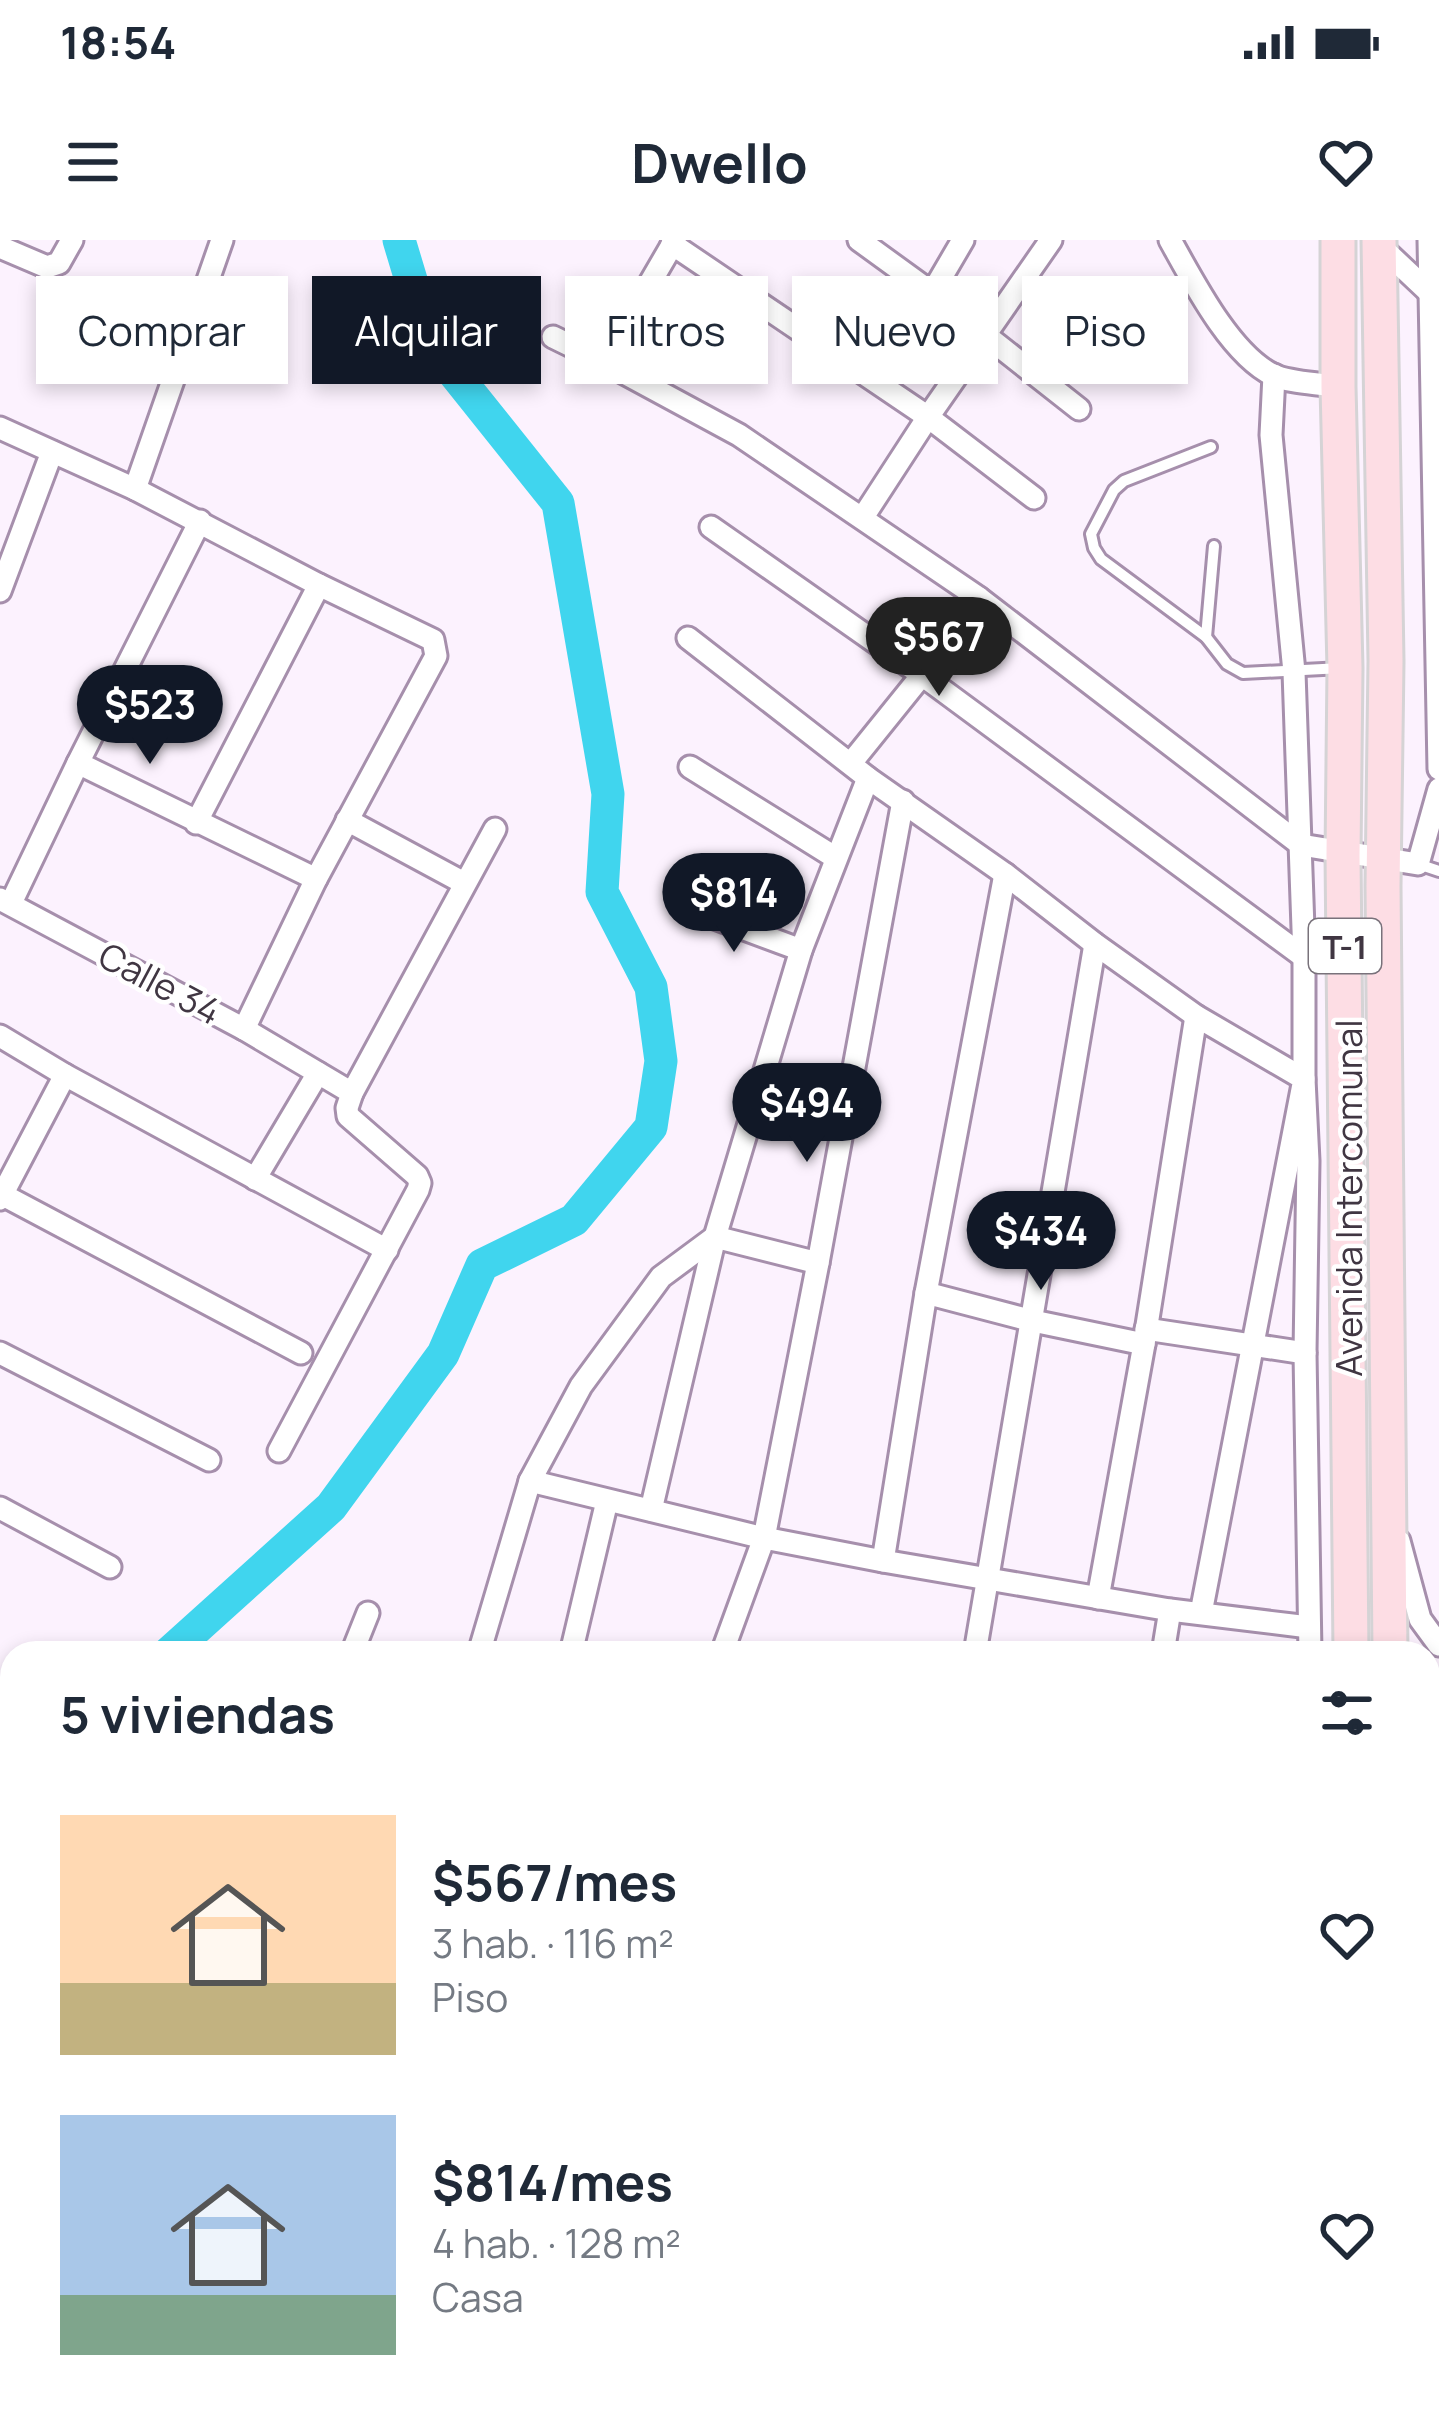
<!DOCTYPE html>
<html lang="es">
<meta charset="utf-8">
<style>
:root{--surface:#fff;--page:#f6f6f7;--text:#1f2937;--muted:#747a83;--accent:#111827}
body{margin:0;font-family:Manrope,sans-serif;background:var(--page);color:var(--text);height:100vh;display:flex;flex-direction:column;font-size:45px;white-space:nowrap}
*{box-sizing:border-box;margin:0}
p{font-size:39px;color:var(--muted)}
.icon{flex:none;width:66px;height:66px;fill:none;stroke:currentColor;stroke-width:2;stroke-linecap:round;stroke-linejoin:round}
.map{position:relative;flex:1;overflow:hidden}
.sheet{position:absolute;left:0px;top:1401px;width:1440px;height:771px;display:flex;flex-direction:column;background:var(--surface);border-radius:36px 36px 0 0;box-shadow:0 6px 18px #0003}
.sheet>*{flex:none}
.banner{position:absolute;left:36px;top:36px;width:1368px;height:108px;display:flex;gap:24px}
.price{position:absolute;translate:-50% -102px;padding:0 27px;border-radius:42px;background:var(--accent);color:#fff;font-size:39px;line-height:78px;filter:drop-shadow(0 3px 6px #0008)}
.price::after{content:'';position:absolute;left:50%;top:72px;width:36px;height:27px;margin-left:-18px;background:inherit;clip-path:polygon(0 0,100% 0,50% 100%)}
.price.current{background:#222;color:#fff}
ul{padding:0;list-style:none}
li{display:flex;align-items:center;gap:36px;height:300px;padding:0 60px}
li span{display:grid;place-items:center;flex:none;width:336px;height:240px;border-radius:0px;color:#555}
li>.icon{margin-inline-start:auto}
span .icon{width:144px;height:144px;fill:#fffc;stroke-width:1}
li b{font-size:51px}
h2{display:flex;justify-content:space-between;align-items:center;height:144px;padding:0 60px;font-size:51px}
.pill{padding:0 42px;border-radius:0px;background:var(--surface);box-shadow:0 6px 18px #0003;font-size:42px;line-height:108px}
.pill.current{background:var(--accent);color:#fff}
.status{display:flex;justify-content:space-between;align-items:center;height:84px;padding:0 60px;background:var(--surface);direction:ltr}
.status svg{height:33px;fill:currentColor}
header{display:flex;justify-content:space-between;align-items:center;height:156px;padding:0 60px;background:var(--surface);font-size:54px;font-weight:700}
.map>svg:first-child{display:block}
.lines{fill:none;stroke-linecap:round;stroke-linejoin:round}
.river{stroke:#40d5ee;stroke-width:33}
.service-casing{stroke:#a68fac;stroke-width:16}
.minor-casing{stroke:#a68fac;stroke-width:27}
.primary-casing{stroke:#d5d3d5;stroke-width:39}
.service{stroke:#fff;stroke-width:10}
.minor{stroke:#fff;stroke-width:21}
.primary{stroke:#fddde4;stroke-width:33}
.labels{text-anchor:middle;dominant-baseline:central;stroke-width:9;stroke-linejoin:round;paint-order:stroke}
.shield{fill:#fff;stroke:#79727b;stroke-width:3}
.shield-label{font-size:33px;font-weight:bold;fill:#403642}
.street-label{font-size:36px;fill:#403642;stroke:#fff}
</style>
<div class="status"><b>18:54</b><svg viewBox="0 0 49 12"><path d="M0 12V9h3v3zM5 12V6h3v6zM10 12V3h3v9zM15 12V0h3v12zM26 1h20v11H26zM47 4h2v5h-2z"/></svg></div>
<header><svg class="icon" aria-label="menu" viewBox="0 0 24 24"><path d="M4 6h16M4 12h16M4 18h16"/></svg>Dwello<svg class="icon" aria-label="heart" viewBox="0 0 24 24"><path d="M12 20l-8-8c-3-5 5-10 8-4 3-6 11-1 8 4z"/></svg></header>
<div class="map">
<svg width="1439" height="2171" viewBox="0 0 1439 2171">
<rect width="100%" height="100%" fill="#fcf2fe"/>
<g class="lines">
<g class="river">
<path d="M 169,1413 L 331,1267 L 443,1114 L 482,1025 L 574,980 L 651,887 L 661,821 L 651,747 L 602,652 L 608,554 L 558,263 L 430,103 L 399,0"/>
<path d="M 0,1598 L 12,1559"/>
</g>
<g class="service-casing">
<g id="service">
<path d="M 1211,207 L 1124,241 L 1114,250 L 1091,294 L 1094,308 L 1101,319 L 1206,397 L 1227,424 L 1243,433 L 1342,428"/>
<path d="M 1206,397 L 1214,306"/>
<path d="M 1418,624 L 1439,631"/>
</g>
</g>
<g class="minor-casing">
<g id="minor">
<path d="M 675,0 L 604,122 L 739,195 L 979,358 L 1301,605 L 1418,624 L 1439,549"/>
<path d="M 859,0 L 932,53 L 1079,169"/>
<path d="M 1170,0 C 1193,41 1230,114 1273,135 C 1291,143 1318,143 1338,147"/>
<path d="M 1429,0 L 1439,529"/>
<path d="M 672,4 L 928,177 L 1034,258"/>
<path d="M 1379,5 L 1430,53"/>
<path d="M 0,7 L 47,27 L 59,23 L 72,0"/>
<path d="M 932,53 L 963,0"/>
<path d="M 553,97 L 604,122"/>
<path d="M 1274,135 L 1271,195 L 1294,432 L 1304,717 L 1304,839 L 1308,921 L 1305,1113 L 1310,1413"/>
<path d="M 0,188 L 135,249 L 319,345 L 433,400 L 436,416 L 316,639 L 244,789"/>
<path d="M 135,249 L 222,0"/>
<path d="M 863,277 L 928,177 L 1051,0"/>
<path d="M 711,287 L 922,435 L 1304,717"/>
<path d="M 0,351 L 52,212"/>
<path d="M 688,398 L 868,538 L 1005,634 L 1095,704 L 1196,776 L 1304,839 L 1201,1373"/>
<path d="M 78,523 L 316,639"/>
<path d="M 851,523 L 922,435 L 979,358"/>
<path d="M 690,527 L 836,618"/>
<path d="M 347,580 L 464,643"/>
<path d="M 196,583 L 319,345"/>
<path d="M 0,659 L 244,789 L 352,853 L 347,868 L 348,876 L 417,936 L 420,943 L 418,950 L 279,1211"/>
<path d="M 11,663 L 78,523 L 200,281"/>
<path d="M 688,668 L 801,710"/>
<path d="M 0,796 L 65,835 L 387,1010"/>
<path d="M 352,853 L 495,589"/>
<path d="M 255,939 L 318,833"/>
<path d="M 3,955 L 301,1113"/>
<path d="M 0,959 L 65,835"/>
<path d="M 926,1053 L 1033,1081 L 1144,1104"/>
<path d="M 1146,1089 L 1305,1113"/>
<path d="M 0,1113 L 209,1220"/>
<path d="M 530,1241 L 764,1298 L 883,1321 L 1170,1370 L 1309,1387"/>
<path d="M 0,1268 L 110,1327"/>
<path d="M 651,1270 L 715,997 L 801,710 L 868,538"/>
<path d="M 1399,1301 L 1420,1379 L 1439,1405"/>
<path d="M 883,1321 L 926,1053 L 1005,634"/>
<path d="M 1098,1358 L 1144,1104 L 1196,776"/>
<path d="M 352,1413 L 368,1373"/>
<path d="M 479,1413 L 530,1241 L 581,1146 L 661,1037 L 715,997 L 818,1023"/>
<path d="M 571,1413 L 607,1261"/>
<path d="M 722,1413 L 764,1298 L 818,1023 L 903,561"/>
<path d="M 975,1413 L 1095,704"/>
<path d="M 1163,1413 L 1170,1370"/>
<path d="M 0,1984 L 12,1960"/>
<path d="M 1428,2117 L 1439,2109"/>
<path d="M 412,2160 L 422,2171"/>
<path d="M 1134,2160 L 1143,2171"/>
<path d="M 1265,2160 L 1274,2171"/>
<path d="M 33,2171 L 38,2160"/>
<path d="M 164,2171 L 170,2160"/>
<path d="M 446,2171 L 459,2160"/>
<path d="M 624,2171 L 637,2160"/>
<path d="M 813,2171 L 826,2160"/>
<path d="M 1005,2171 L 1018,2160"/>
<path d="M 1393,2171 L 1394,2160"/>
</g>
</g>
<g class="primary-casing">
<g id="primary">
<path d="M 1338,0 L 1338,147 L 1345,428 L 1343,615 L 1351,1413"/>
<path d="M 1379,0 L 1386,421 L 1383,646 L 1390,1413"/>
<path d="M 1428,1934 L 1439,1962"/>
<path d="M 1428,2068 L 1439,2094"/>
</g>
</g>
<use href="#service" class="service"/>
<use href="#minor" class="minor"/>
<use href="#primary" class="primary"/>
</g>
<g class="labels">
<rect class="shield" x="1309" y="679" width="72" height="54" rx="9"/>
<g class="shield-label">
<text x="1345" y="706">T-1</text>
</g>
<g class="street-label">
<text transform="translate(160 743) rotate(28)">Calle 34</text>
<text transform="translate(1348 958) rotate(-90)">Avenida Intercomunal</text>
</g>
</g>
</svg>
<b class="price current" style="left:939px;top:459px">$567</b>
<b class="price" style="left:150px;top:527px">$523</b>
<b class="price" style="left:734px;top:715px">$814</b>
<b class="price" style="left:807px;top:925px">$494</b>
<b class="price" style="left:1041px;top:1053px">$434</b>
<div class="banner">
<a class="pill">Comprar</a>
<a class="pill current">Alquilar</a>
<a class="pill">Filtros</a>
<a class="pill">Nuevo</a>
<a class="pill">Piso</a>
</div>
<section class="sheet">
<h2>5 viviendas<svg class="icon" aria-label="filters" viewBox="0 0 24 24"><path d="M4 7h16M4 17h16"/><circle cx="9" cy="7" r="2"/><circle cx="15" cy="17" r="2"/></svg></h2>
<ul>
<li><span style="background:linear-gradient(#ffd9b3 70%,#c2b280 0)"><svg class="icon" aria-label="home" viewBox="0 0 24 24"><path d="M3 11l9-7 9 7M6 9v11h12V9"/></svg></span><div><b>$567/mes</b><p>3 hab. · 116 m²</p><p>Piso</p></div><svg class="icon" aria-label="heart" viewBox="0 0 24 24"><path d="M12 20l-8-8c-3-5 5-10 8-4 3-6 11-1 8 4z"/></svg></li>
<li><span style="background:linear-gradient(#a9c7e8 75%,#7fa58c 0)"><svg class="icon" aria-label="home" viewBox="0 0 24 24"><path d="M3 11l9-7 9 7M6 9v11h12V9"/></svg></span><div><b>$814/mes</b><p>4 hab. · 128 m²</p><p>Casa</p></div><svg class="icon" aria-label="heart" viewBox="0 0 24 24"><path d="M12 20l-8-8c-3-5 5-10 8-4 3-6 11-1 8 4z"/></svg></li>
</ul>
</section>
</div>
